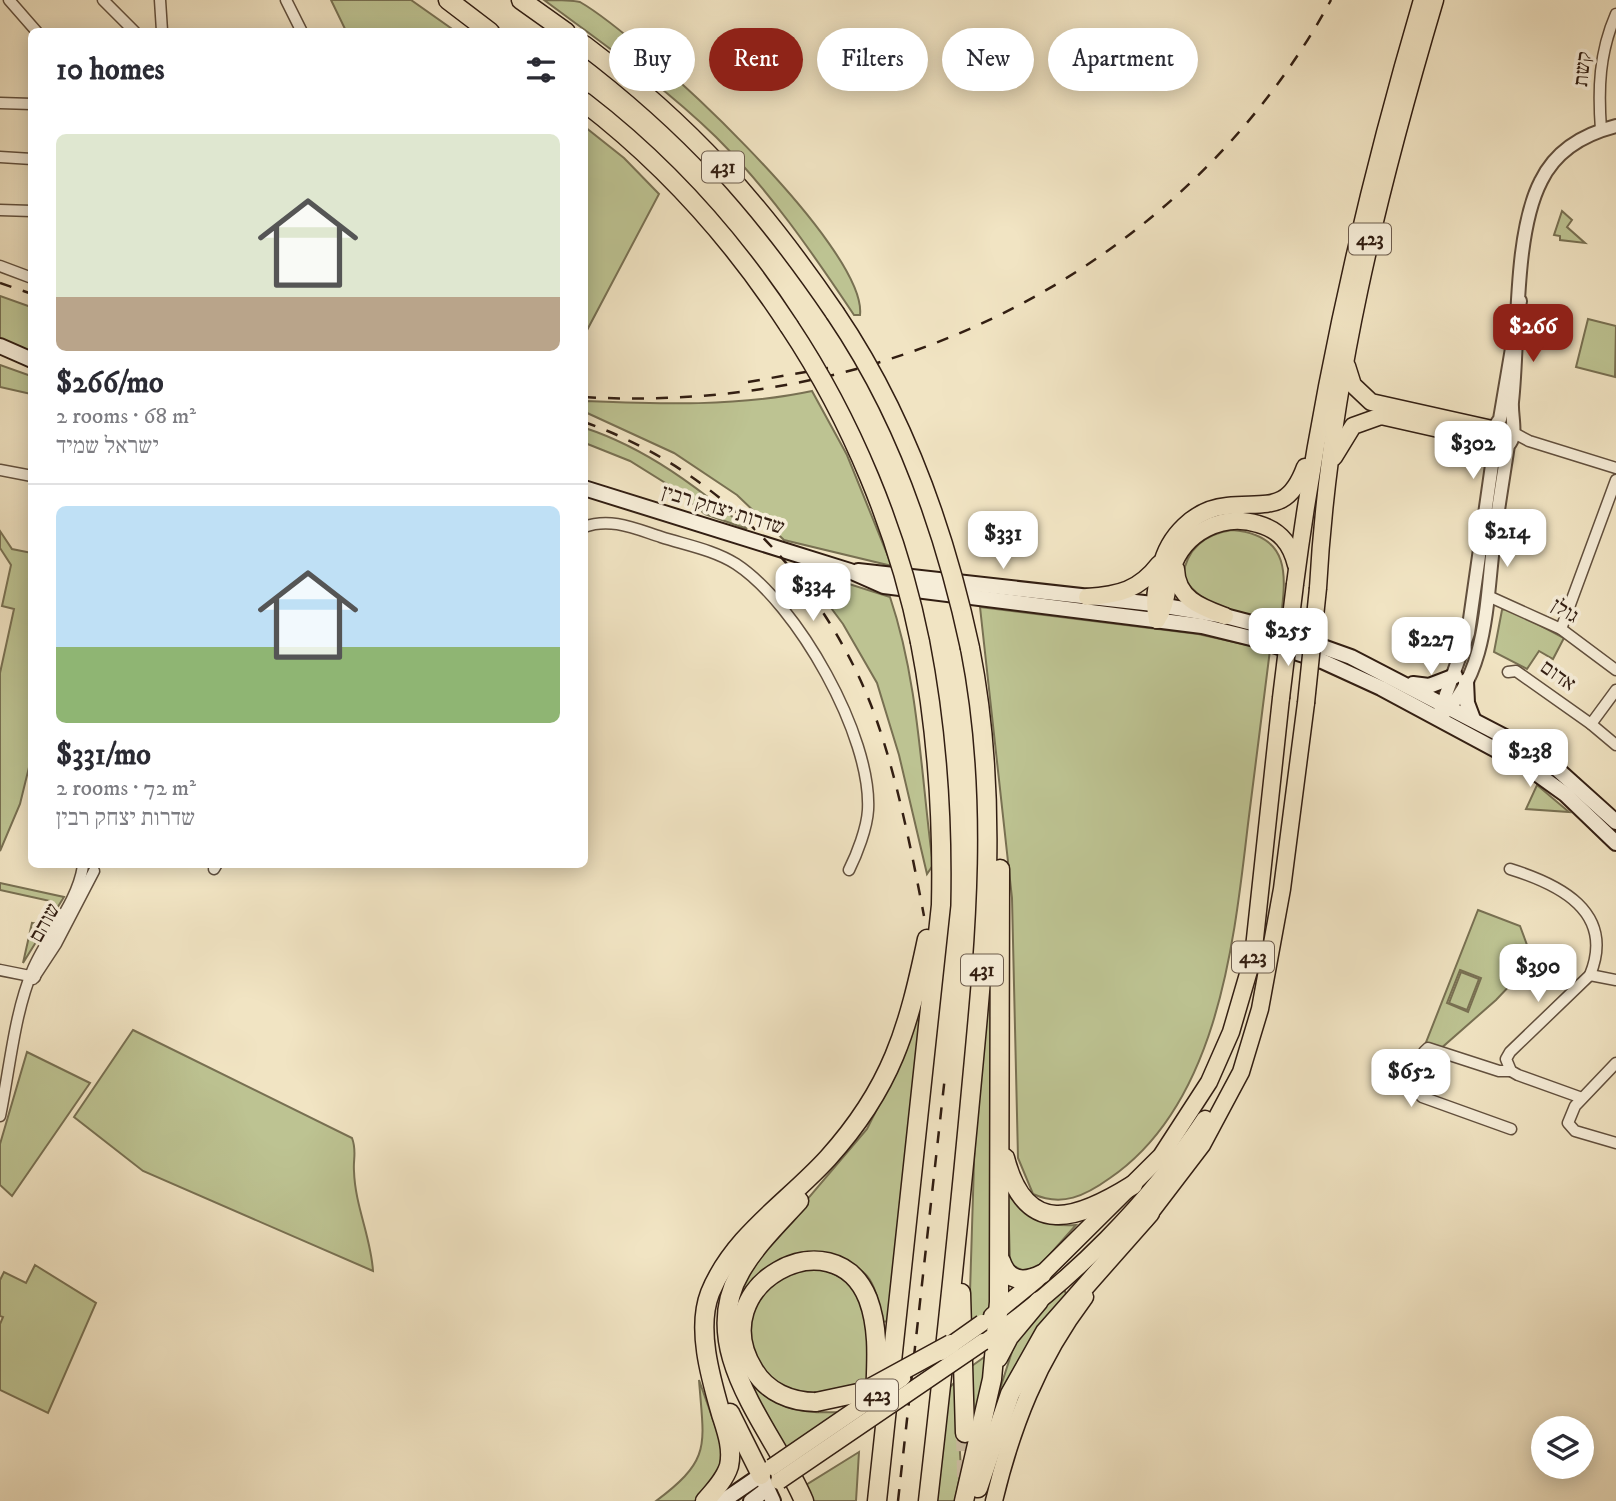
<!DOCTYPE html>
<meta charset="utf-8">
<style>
:root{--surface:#fff;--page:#f7f7f7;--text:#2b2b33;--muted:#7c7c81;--line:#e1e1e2;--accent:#8f2418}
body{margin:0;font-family:"IM FELL DW Pica","Frank Ruhl Libre",serif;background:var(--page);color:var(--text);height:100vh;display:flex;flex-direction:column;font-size:26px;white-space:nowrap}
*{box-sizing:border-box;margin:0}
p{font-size:23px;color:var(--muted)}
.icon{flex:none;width:38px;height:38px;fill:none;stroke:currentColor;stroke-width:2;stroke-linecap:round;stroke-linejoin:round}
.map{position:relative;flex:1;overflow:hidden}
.side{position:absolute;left:28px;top:28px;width:560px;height:840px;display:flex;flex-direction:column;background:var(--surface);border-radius:10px;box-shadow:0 4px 18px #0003}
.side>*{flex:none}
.top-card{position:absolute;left:609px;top:28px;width:665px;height:63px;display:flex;gap:14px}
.tools{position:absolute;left:1531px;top:1416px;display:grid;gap:14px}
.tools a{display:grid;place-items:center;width:63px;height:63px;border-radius:50%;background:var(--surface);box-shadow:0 4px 18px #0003;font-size:35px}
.price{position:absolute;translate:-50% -60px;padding:0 16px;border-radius:14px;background:#fff;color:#222;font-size:23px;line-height:46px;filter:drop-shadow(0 2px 4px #0008)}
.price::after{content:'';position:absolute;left:50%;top:42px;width:21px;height:16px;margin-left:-10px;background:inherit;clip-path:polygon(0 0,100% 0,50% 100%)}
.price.current{background:var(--accent);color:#fff}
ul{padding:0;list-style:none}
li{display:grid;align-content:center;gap:14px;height:371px;padding:0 28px}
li+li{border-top:2px solid var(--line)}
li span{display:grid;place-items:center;height:217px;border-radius:10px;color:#555}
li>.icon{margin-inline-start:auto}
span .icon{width:126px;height:126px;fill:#fffc;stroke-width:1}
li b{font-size:30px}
h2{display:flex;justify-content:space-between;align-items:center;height:84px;padding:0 28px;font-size:30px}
.chip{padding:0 24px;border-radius:32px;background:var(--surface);box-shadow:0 4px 18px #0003;font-size:24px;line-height:63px}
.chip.current{background:var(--accent);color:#fff}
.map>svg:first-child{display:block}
.green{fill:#bdc392;stroke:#787052;stroke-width:2;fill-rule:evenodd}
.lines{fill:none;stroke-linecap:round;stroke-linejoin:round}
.motorway-tunnel{stroke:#cbbca0;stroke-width:18;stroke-dasharray:18 9;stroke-linecap:butt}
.minor-casing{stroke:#62503e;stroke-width:13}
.tertiary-casing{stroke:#62503e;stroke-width:16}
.secondary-casing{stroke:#321e12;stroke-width:18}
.primary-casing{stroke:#321e12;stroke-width:19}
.motorway-casing{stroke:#321e12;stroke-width:21}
.minor{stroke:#f6edd8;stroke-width:10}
.tertiary{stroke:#f6edd8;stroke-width:12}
.secondary{stroke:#f6edd8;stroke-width:14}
.primary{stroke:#f1e4c3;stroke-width:16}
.motorway{stroke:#f1e4c3;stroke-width:18}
.rail{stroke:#321e12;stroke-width:2.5;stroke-dasharray:12 12;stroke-linecap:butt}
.primary-bridge-casing{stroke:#321e12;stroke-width:19;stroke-linecap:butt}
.motorway-bridge-casing{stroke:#321e12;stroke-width:21;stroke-linecap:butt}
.primary-bridge{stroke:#f1e4c3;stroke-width:16}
.motorway-bridge{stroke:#f1e4c3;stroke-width:18}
.labels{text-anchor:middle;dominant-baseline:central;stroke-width:7;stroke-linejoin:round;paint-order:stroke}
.shield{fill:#f6edd8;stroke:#6d5c4d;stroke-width:2}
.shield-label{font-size:19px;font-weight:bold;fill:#321e12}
.street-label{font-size:21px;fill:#321e12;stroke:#f6edd8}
</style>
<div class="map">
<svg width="1616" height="1501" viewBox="0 0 1616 1501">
<rect width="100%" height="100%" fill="#f1e4c3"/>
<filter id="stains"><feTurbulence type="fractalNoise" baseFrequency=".00286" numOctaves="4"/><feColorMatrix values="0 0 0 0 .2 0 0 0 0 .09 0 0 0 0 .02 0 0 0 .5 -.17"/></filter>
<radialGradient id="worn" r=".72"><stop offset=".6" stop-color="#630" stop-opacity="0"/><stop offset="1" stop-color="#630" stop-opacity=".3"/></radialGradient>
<g class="green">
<path d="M 331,0 L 411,0 L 455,31 L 346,31 Z"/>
<path d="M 544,0 C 554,0 571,0 580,2 C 641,37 868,247 860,315 L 854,315 C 812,252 769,190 716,137 C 664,86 602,43 544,0 Z"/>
<path d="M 585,127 L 624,158 L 659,194 L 585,334 Z"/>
<path d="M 1562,211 L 1572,220 L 1567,227 L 1585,243 L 1560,240 L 1560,236 L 1554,235 Z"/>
<path d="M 0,296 L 31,307 L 31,356 L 0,343 Z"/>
<path d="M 1588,319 L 1616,326 L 1615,377 L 1576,367 Z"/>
<path d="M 0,365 L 31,376 L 31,394 L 0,387 Z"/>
<path d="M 812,391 L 847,455 L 892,566 L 784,540 L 737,495 L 674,453 L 585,412 L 585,401 C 661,404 737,407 812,391 Z"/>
<path d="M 585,428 C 646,448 699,488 747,529 L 705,514 L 675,489 L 630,461 L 585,443 Z"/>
<path d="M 1232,530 C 1293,535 1286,578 1280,625 C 1246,615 1201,609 1183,576 C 1187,548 1205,534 1232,530 Z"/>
<path d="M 0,531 L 12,549 L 32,553 L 31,759 L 20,804 L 0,851 L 0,673 L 14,609 L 2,606 L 11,565 L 0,548 Z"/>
<path d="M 802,569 L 890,597 C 919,683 921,777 933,865 L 927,874 L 899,755 L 877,683 L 843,624 Z"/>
<path d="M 980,607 L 1198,634 L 1270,650 C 1263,708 1255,766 1248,824 C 1234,943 1218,1104 1110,1178 C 1085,1196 1062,1207 1033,1194 L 1018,1158 L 1012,898 Z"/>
<path d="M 1507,608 L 1564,638 L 1553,659 L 1539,651 L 1527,669 L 1494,652 L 1502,610 Z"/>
<path d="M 1537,785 L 1569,812 L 1526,809 Z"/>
<path d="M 0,883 L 64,897 L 23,963 L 32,923 L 45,925 L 50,901 L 0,890 Z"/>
<path d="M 1478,910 L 1520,926 L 1533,961 L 1496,1000 L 1439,1050 L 1425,1045 ZM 1460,970 L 1481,978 L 1468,1012 L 1447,1003 Z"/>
<path d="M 988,960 L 995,962 L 995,1308 L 969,1325 L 976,1098 Z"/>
<path d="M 1461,972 L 1479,979 L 1467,1010 L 1449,1003 Z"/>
<path d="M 916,1004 L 925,1005 L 889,1321 L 882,1322 C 879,1307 877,1288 867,1276 C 858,1266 843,1258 829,1255 C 788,1246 763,1268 742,1301 L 732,1299 L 761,1254 L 867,1129 L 897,1069 Z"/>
<path d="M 133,1030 L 352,1138 C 357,1151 353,1159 354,1171 C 355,1206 371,1237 373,1271 L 143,1171 L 74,1117 Z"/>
<path d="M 27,1052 L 90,1083 L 12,1196 L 0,1185 L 0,1144 Z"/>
<path d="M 1008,1194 C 1028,1218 1045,1227 1076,1225 L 1037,1269 L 1027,1273 L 1010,1264 Z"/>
<path d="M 35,1265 L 96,1303 L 48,1413 L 0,1390 L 0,1324 L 3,1317 L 0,1316 L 0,1280 L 4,1272 L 26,1283 Z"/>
<path d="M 793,1270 C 803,1270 816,1268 826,1271 C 872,1283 870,1341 869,1379 C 851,1386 826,1396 806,1395 C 761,1392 735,1334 759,1297 C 766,1286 783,1278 793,1270 Z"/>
<path d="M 1063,1287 L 1067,1296 L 997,1416 L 992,1414 L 1017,1336 Z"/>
<path d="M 990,1353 L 971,1432 L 969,1368 Z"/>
<path d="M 699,1380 L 722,1445 L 723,1459 L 720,1472 L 698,1501 L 656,1501 C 712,1459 704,1446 699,1380 Z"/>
<path d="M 747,1380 C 776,1410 802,1414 842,1412 L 786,1448 Z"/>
<path d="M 956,1381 L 961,1471 L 955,1501 L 936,1501 L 948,1389 Z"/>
<path d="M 859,1452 L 856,1501 L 812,1501 L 806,1485 Z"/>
</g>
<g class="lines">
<path class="motorway-tunnel" d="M 965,1433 L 966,1477"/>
<g class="minor-casing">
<g id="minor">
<path d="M 9,0 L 37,32"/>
<path d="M 103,0 L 135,32"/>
<path d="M 160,0 L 162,31"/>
<path d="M 286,0 L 302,32"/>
<path d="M 0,103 L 32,104"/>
<path d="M 1601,130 C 1598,89 1599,53 1616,14"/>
<path d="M 0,157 L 32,159"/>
<path d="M 0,210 L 32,211"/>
<path d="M 0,266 L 32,278"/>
<path d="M 1514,433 L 1529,441 L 1616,468"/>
<path d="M 0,470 L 32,476"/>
<path d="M 584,527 C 611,517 636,529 661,537 C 686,545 714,550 736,564 C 797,604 872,736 868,810 C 867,828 857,854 849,870"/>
<path d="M 1488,596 L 1561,629 L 1616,670"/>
<path d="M 1561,629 L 1616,480"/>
<path d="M 1508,672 L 1516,671 L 1591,724 L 1616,745"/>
<path d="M 1591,724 L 1616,690"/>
<path d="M 214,869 L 217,864"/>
<path d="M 1510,869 C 1558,884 1616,911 1590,975 L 1510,1052 L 1506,1059 L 1511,1071 L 1518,1075 L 1582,1098"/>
<path d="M 0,970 L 35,977"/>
<path d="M 1590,975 L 1616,980"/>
<path d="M 33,979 L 56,944 L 94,871"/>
<path d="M 1616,1063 L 1575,1106 L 1568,1123 L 1575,1131 L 1616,1143"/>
<path d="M 0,1116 C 10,1068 14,1014 33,969 C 48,934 77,904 83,866"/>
<path d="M 1511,1129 L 1422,1097 L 1413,1087 C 1413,1074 1418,1056 1428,1048 L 1499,1071 L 1511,1071"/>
</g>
</g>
<g class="tertiary-casing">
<g id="tertiary">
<path d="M 1520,301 L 1500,419 L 1491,432 L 1492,441 L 1501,446 L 1510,443 C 1517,433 1511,415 1512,402 C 1519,340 1513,235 1541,181 C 1556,150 1584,134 1616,126"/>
<path d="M 1440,711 L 1468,633 L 1495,444"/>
<path d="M 1439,718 C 1487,677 1486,605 1493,547 C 1497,513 1503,479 1508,445"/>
</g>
</g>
<g class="secondary-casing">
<g id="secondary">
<path d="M 0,346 L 32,360"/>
<path d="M 584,488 L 850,571 L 884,586 L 1202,626 L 1255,639 L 1322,661 L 1381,688 L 1526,766 L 1565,794 L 1616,843"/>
<path d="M 858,571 L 1153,604 L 1225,616 L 1267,627 L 1351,657 L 1509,739 L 1557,769 L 1616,822"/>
<path d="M 1466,681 L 1467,703 L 1473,719"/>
<path d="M 1413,684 L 1429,686 L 1455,676"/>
<path d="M 723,1501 L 761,1475 L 773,1501"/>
<path d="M 751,1501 L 767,1489"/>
</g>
</g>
<g class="primary-casing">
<g id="primary">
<path d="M 1347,366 L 1353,385 L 1371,402 L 1492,429"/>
<path d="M 1334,457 L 1353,426 L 1381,416 L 1492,441"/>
<path d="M 1176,569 C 1177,599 1201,607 1225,616"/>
<path d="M 1295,584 C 1321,384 1365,193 1422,0"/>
<path d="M 1318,588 C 1329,387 1378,192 1435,0"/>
<path d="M 1087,597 C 1119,595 1139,590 1159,564"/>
<path d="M 1157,620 C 1153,601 1156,586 1161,567 C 1168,536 1194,509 1227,506 C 1267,502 1288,513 1305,467"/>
<path d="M 1157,620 C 1168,603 1166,587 1172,569 C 1184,532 1223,513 1258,524 C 1280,530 1291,544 1296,565"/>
<path d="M 1144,1221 L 1202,1145 L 1241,1072 L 1260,1009 L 1282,889 L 1306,703"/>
<path d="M 992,1316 L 1036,1280 L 1161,1156 L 1209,1082 L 1231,1032 L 1253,957 L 1281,698"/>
<path d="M 988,1339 C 1072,1281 1149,1203 1205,1119"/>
<path d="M 994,1501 C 1012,1426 1038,1359 1085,1297"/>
</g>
</g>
<g class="motorway-casing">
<g id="motorway">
<path d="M 448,0 L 490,32"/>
<path d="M 521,0 L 566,32"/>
<path d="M 584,45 C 691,126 760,203 835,313"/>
<path d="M 584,102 C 666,165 733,240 789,326"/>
<path d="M 1005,1158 C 1026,1239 1077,1220 1133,1185"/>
<path d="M 799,1201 C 779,1223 756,1245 741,1271 C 694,1350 774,1430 804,1501"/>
<path d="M 1001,1261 C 1008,1282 1024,1283 1042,1274"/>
<path d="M 961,1293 L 965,1433"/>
<path d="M 998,1358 L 1009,1337 L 1039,1301"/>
<path d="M 816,1402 C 791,1402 767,1392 754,1370 C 701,1285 834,1214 868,1299 C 880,1331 876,1366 875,1399"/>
<path d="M 730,1413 L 761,1475"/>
<path d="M 978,1488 L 1010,1394 L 1045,1332 L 1150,1213"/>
<path d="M 705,1501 C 714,1491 725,1479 729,1466 C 733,1448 726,1430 721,1414 C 711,1379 696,1329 710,1293 C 733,1236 788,1202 828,1158 C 892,1087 908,1029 927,939"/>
<path d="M 877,1501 L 941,905 C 943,815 937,730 920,642"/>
<path d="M 928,1501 C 944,1361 959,1221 972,1080 C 986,933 999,795 970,648"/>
<path d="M 964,1501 L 992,1379 L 999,1302 L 1000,869"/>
</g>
</g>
<use href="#minor" class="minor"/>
<use href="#tertiary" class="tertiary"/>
<use href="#secondary" class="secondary"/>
<use href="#primary" class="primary"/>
<use href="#motorway" class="motorway"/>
<g class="rail">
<path d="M 0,283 L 32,294"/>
<path d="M 748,382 L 828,368"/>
<path d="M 584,397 C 887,415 1183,271 1331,0"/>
<path d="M 584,422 C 713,467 814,570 867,695 C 893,757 911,848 924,916"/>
<path d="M 898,1501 L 945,1076"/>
</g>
<g class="primary-bridge-casing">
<g id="primary-bridge">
<path d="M 1281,698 L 1295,584"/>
<path d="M 1306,703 L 1318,588"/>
<path d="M 941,1352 L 982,1323"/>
<path d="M 772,1467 L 902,1378"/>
<path d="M 779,1481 L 983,1342"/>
</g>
</g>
<g class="motorway-bridge-casing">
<g id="motorway-bridge">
<path d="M 835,313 C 903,413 945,531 970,648"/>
<path d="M 789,326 C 851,419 898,532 920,642"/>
<path d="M 816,1402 L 863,1392 L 951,1344"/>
</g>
</g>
<use href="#primary-bridge" class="primary-bridge"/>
<use href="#motorway-bridge" class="motorway-bridge"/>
</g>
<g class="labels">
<g class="shield">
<rect x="702" y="151.5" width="42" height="31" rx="5"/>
<rect x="1349" y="223.5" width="42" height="31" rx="5"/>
<rect x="1232" y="941.5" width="42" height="31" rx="5"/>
<rect x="961" y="954.5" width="42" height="31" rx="5"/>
<rect x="856" y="1379.5" width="42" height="31" rx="5"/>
</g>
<g class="shield-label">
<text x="723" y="167">431</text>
<text x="1370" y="239">423</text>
<text x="1253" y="957">423</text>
<text x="982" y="970">431</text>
<text x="877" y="1395">423</text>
</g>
<g class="street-label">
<text transform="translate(1583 69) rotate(-84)">קשת</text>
<text transform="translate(723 510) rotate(17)">שדרות יצחק רבין</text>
<text transform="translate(1565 611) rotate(32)">גולן</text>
<text transform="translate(1558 676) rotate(35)">אדום</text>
<text transform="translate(45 923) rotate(-61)">שוהם</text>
</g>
</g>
<rect width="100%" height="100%" filter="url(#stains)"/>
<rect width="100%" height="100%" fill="url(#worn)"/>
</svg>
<div class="tools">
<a><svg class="icon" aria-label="layers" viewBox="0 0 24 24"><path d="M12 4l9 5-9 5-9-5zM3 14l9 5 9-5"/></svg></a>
</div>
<b class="price current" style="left:1533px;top:364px">$266</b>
<b class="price" style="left:1473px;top:481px">$302</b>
<b class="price" style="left:1507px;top:569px">$214</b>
<b class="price" style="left:1003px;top:571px">$331</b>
<b class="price" style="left:813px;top:623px">$334</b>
<b class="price" style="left:1288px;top:668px">$255</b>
<b class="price" style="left:1431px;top:677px">$227</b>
<b class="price" style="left:1530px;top:789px">$238</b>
<b class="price" style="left:1538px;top:1004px">$390</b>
<b class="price" style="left:1411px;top:1109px">$652</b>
<div class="top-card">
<a class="chip">Buy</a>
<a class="chip current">Rent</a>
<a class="chip">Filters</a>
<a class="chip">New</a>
<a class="chip">Apartment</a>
</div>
<section class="side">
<h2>10 homes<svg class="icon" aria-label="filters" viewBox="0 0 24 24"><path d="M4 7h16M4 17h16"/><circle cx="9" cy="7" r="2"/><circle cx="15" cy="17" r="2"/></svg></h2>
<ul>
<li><span style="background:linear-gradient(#dfe7d0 75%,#b9a48a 0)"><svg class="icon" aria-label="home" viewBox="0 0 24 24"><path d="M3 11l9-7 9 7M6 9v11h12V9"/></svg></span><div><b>$266/mo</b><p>2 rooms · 68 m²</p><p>ישראל שמיד</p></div></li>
<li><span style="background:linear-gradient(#bfe0f5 65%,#8fb573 0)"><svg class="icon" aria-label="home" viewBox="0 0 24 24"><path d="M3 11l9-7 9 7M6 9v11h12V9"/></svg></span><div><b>$331/mo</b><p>2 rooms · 72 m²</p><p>שדרות יצחק רבין</p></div></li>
</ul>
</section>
</div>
